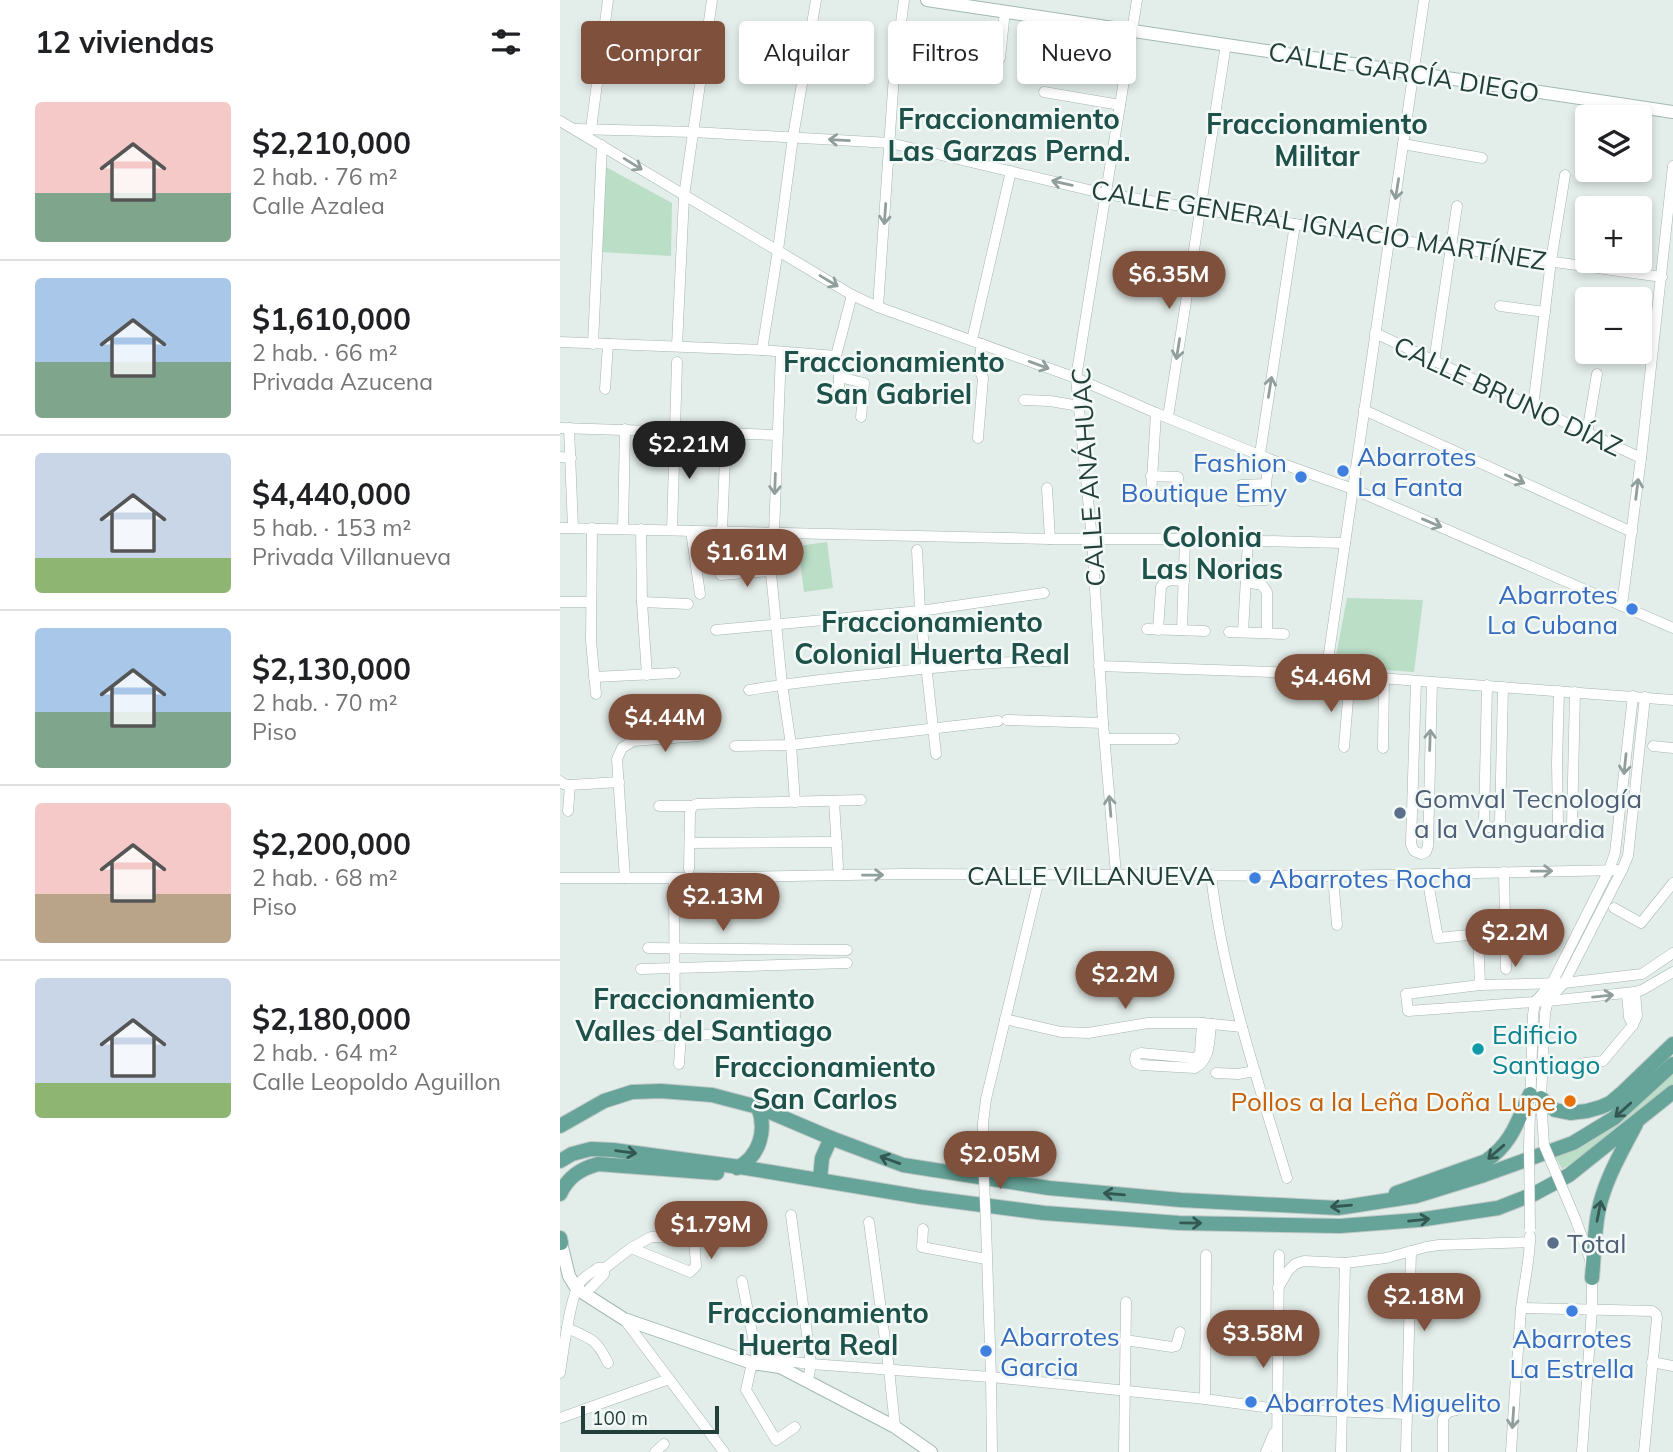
<!DOCTYPE html>
<html lang="es">
<meta charset="utf-8">
<style>
:root{--surface:#fff;--page:#f2f2f2;--text:#202124;--muted:#757577;--line:#e0e0e0;--accent:#7f513c}
body{margin:0;font-family:Mulish,sans-serif;background:var(--page);color:var(--text);height:100vh;display:flex;flex-direction:column;font-size:26px;white-space:nowrap}
*{box-sizing:border-box;margin:0}
p{font-size:23px;color:var(--muted)}
.icon{flex:none;width:38px;height:38px;fill:none;stroke:currentColor;stroke-width:2;stroke-linecap:round;stroke-linejoin:round}
.map{position:relative;flex:1;overflow:hidden}
.panel{display:flex;flex-direction:column;background:var(--surface);width:560px}
.panel>*{flex:none}
.banner{position:absolute;left:21px;top:21px;width:665px;height:63px;display:flex;gap:14px}
.buttons{position:absolute;left:1015px;top:105px;display:grid;gap:14px}
.buttons a{display:grid;place-items:center;width:77px;height:77px;border-radius:7px;background:var(--surface);box-shadow:0 4px 10px #0003;font-size:35px}
.scale{position:absolute;left:21px;bottom:18px;width:138px;box-sizing:border-box;padding-left:7px;border:4px solid #223f39;border-top:0;font-size:19px;line-height:24px;white-space:nowrap;color:#223f39;-webkit-text-stroke:5px #f3f9f7;paint-order:stroke}
.price{position:absolute;translate:-50% -60px;padding:0 16px;border-radius:24px;background:var(--accent);color:#fff;font-size:23px;line-height:46px;filter:drop-shadow(0 2px 4px #0008)}
.price::after{content:'';position:absolute;left:50%;top:42px;width:21px;height:16px;margin-left:-10px;background:inherit;clip-path:polygon(0 0,100% 0,50% 100%)}
.price.selected{background:#222;color:#fff}
ul{padding:0;list-style:none}
li{display:flex;align-items:center;gap:21px;height:175px;padding:0 35px}
li+li{border-top:2px solid var(--line)}
li span{display:grid;place-items:center;flex:none;width:196px;height:140px;border-radius:7px;color:#555}
li>.icon{margin-inline-start:auto}
span .icon{width:84px;height:84px;fill:#fffc;stroke-width:1}
li b{font-size:30px}
h2{display:flex;justify-content:space-between;align-items:center;height:84px;padding:0 35px;font-size:30px}
.chip{padding:0 24px;border-radius:7px;background:var(--surface);box-shadow:0 4px 10px #0003;font-size:24px;line-height:63px}
.chip.selected{background:var(--accent);color:#fff}
main{display:flex;flex:1;min-height:0}
.map>svg:first-child{display:block}
.green{fill:#bbdec7}
.lines{fill:none;stroke-linecap:round;stroke-linejoin:round}
.street-casing{stroke:#a5b5b1;stroke-width:11}
.secondary-casing{stroke:#a1b9b2;stroke-width:14}
.primary-casing{stroke:#c1c9c8;stroke-width:16}
.street{stroke:#fff;stroke-width:10}
.secondary{stroke:#fff;stroke-width:12}
.primary{stroke:#66a398;stroke-width:14}
.street-bridge-casing{stroke:#a5b5b1;stroke-width:11;stroke-linecap:butt}
.street-bridge{stroke:#fff;stroke-width:10}
.oneway{stroke:#909f9c}
.oneway2{stroke:#335851}
.shop-dot{fill:#3f7fe0;stroke:#f3f9f7;stroke-width:2.5}
.service-dot{fill:#5c6f8a;stroke:#f3f9f7;stroke-width:2.5}
.culture-dot{fill:#0f9aa8;stroke:#f3f9f7;stroke-width:2.5}
.food-dot{fill:#e8710a;stroke:#f3f9f7;stroke-width:2.5}
.labels{text-anchor:middle;dominant-baseline:central;stroke-width:5;stroke-linejoin:round;paint-order:stroke}
.street-label{font-size:26px;fill:#223f39;stroke:#f3f9f7}
.shop-label{font-size:26px;fill:#366cbe;stroke:#f3f9f7;text-anchor:start}
.service-label{font-size:26px;fill:#4e5e75;stroke:#f3f9f7;text-anchor:start}
.culture-label{font-size:26px;fill:#0d838f;stroke:#f3f9f7;text-anchor:start}
.food-label{font-size:26px;fill:#c56008;stroke:#f3f9f7;text-anchor:end}
.neighbourhood-label{font-size:28px;font-weight:bold;fill:#1d5149;stroke:#f3f9f7}
</style>
<main>
<section class="panel">
<h2>12 viviendas<svg class="icon" aria-label="filters" viewBox="0 0 24 24"><path d="M4 7h16M4 17h16"/><circle cx="9" cy="7" r="2"/><circle cx="15" cy="17" r="2"/></svg></h2>
<ul>
<li><span style="background:linear-gradient(#f6c9c9 65%,#7fa58c 0)"><svg class="icon" aria-label="home" viewBox="0 0 24 24"><path d="M3 11l9-7 9 7M6 9v11h12V9"/></svg></span><div><b>$2,210,000</b><p>2 hab. · 76 m²</p><p>Calle Azalea</p></div></li>
<li><span style="background:linear-gradient(#a9c7e8 60%,#7fa58c 0)"><svg class="icon" aria-label="home" viewBox="0 0 24 24"><path d="M3 11l9-7 9 7M6 9v11h12V9"/></svg></span><div><b>$1,610,000</b><p>2 hab. · 66 m²</p><p>Privada Azucena</p></div></li>
<li><span style="background:linear-gradient(#c9d6e8 75%,#8fb573 0)"><svg class="icon" aria-label="home" viewBox="0 0 24 24"><path d="M3 11l9-7 9 7M6 9v11h12V9"/></svg></span><div><b>$4,440,000</b><p>5 hab. · 153 m²</p><p>Privada Villanueva</p></div></li>
<li><span style="background:linear-gradient(#a9c7e8 60%,#7fa58c 0)"><svg class="icon" aria-label="home" viewBox="0 0 24 24"><path d="M3 11l9-7 9 7M6 9v11h12V9"/></svg></span><div><b>$2,130,000</b><p>2 hab. · 70 m²</p><p>Piso</p></div></li>
<li><span style="background:linear-gradient(#f6c9c9 65%,#b9a48a 0)"><svg class="icon" aria-label="home" viewBox="0 0 24 24"><path d="M3 11l9-7 9 7M6 9v11h12V9"/></svg></span><div><b>$2,200,000</b><p>2 hab. · 68 m²</p><p>Piso</p></div></li>
<li><span style="background:linear-gradient(#c9d6e8 75%,#8fb573 0)"><svg class="icon" aria-label="home" viewBox="0 0 24 24"><path d="M3 11l9-7 9 7M6 9v11h12V9"/></svg></span><div><b>$2,180,000</b><p>2 hab. · 64 m²</p><p>Calle Leopoldo Aguillon</p></div></li>
</ul>
</section>
<div class="map">
<svg width="1113" height="1452" viewBox="0 0 1113 1452">
<rect width="100%" height="100%" fill="#e3ede9"/>
<g class="green">
<path d="M 44,166 L 112,203 L 111,256 L 40,252 Z"/>
<path d="M 267,542 L 273,588 L 244,592 L 238,546 Z"/>
<path d="M 787,598 L 863,600 L 854,672 L 774,666 Z"/>
<path d="M 1113,1067 L 1113,1086 L 1042,1143 L 1002,1169 L 994,1155 Z"/>
</g>
<g class="lines">
<g class="street-casing">
<g id="street">
<path d="M 440,58 L 445,11"/>
<path d="M 484,92 L 560,105"/>
<path d="M 0,121 L 292,295 L 318,307 L 516,378 L 596,413 L 709,459 L 793,489 L 1113,628"/>
<path d="M 16,129 L 133,132 L 330,143 L 546,194 L 829,239 L 1102,277"/>
<path d="M 31,129 L 48,0"/>
<path d="M 843,144 L 922,158"/>
<path d="M 292,295 L 276,356 L 279,377 L 279,396 L 302,399"/>
<path d="M 940,306 L 985,312"/>
<path d="M 318,307 L 334,75 L 344,0"/>
<path d="M 815,333 L 1081,458"/>
<path d="M 412,340 L 451,171"/>
<path d="M 0,342 L 202,350 L 276,356"/>
<path d="M 33,344 L 42,145"/>
<path d="M 117,346 L 124,196 L 152,0"/>
<path d="M 202,350 L 218,250 L 233,137 L 256,0"/>
<path d="M 874,362 L 897,206"/>
<path d="M 279,377 L 304,383 L 301,417"/>
<path d="M 45,389 L 48,344"/>
<path d="M 464,400 L 490,401 L 519,406"/>
<path d="M 973,407 L 991,261 L 1005,175"/>
<path d="M 804,410 L 1072,532"/>
<path d="M 608,417 L 666,44"/>
<path d="M 0,428 L 217,435"/>
<path d="M 9,428 L 13,528"/>
<path d="M 1027,433 L 1037,374"/>
<path d="M 418,438 L 423,378 L 418,367 L 422,344"/>
<path d="M 700,454 L 735,224"/>
<path d="M 0,457 L 11,458"/>
<path d="M 591,476 L 618,477 L 617,496 L 591,496 L 596,413"/>
<path d="M 706,484 L 681,485 L 681,501 L 706,500 L 706,484 L 709,459"/>
<path d="M 487,488 L 490,539"/>
<path d="M 0,528 L 490,539 L 625,539 L 785,543"/>
<path d="M 32,528 L 31,641 L 36,694"/>
<path d="M 63,529 L 65,429"/>
<path d="M 81,529 L 82,602 L 87,675"/>
<path d="M 112,530 L 117,362"/>
<path d="M 131,531 L 140,594"/>
<path d="M 162,531 L 166,434"/>
<path d="M 207,533 L 222,684 L 231,745 L 235,802"/>
<path d="M 214,533 L 221,352"/>
<path d="M 357,550 L 360,611 L 376,754"/>
<path d="M 161,575 L 210,571"/>
<path d="M 686,582 L 702,585 L 707,592 L 707,633"/>
<path d="M 0,602 L 31,602"/>
<path d="M 82,602 L 128,604"/>
<path d="M 1062,605 L 1081,458 L 1113,166"/>
<path d="M 587,629 L 645,631"/>
<path d="M 156,630 L 360,611 L 484,593"/>
<path d="M 598,630 L 601,587 C 606,578 614,580 624,581"/>
<path d="M 622,630 L 625,539"/>
<path d="M 669,632 L 724,634"/>
<path d="M 683,632 L 688,541"/>
<path d="M 539,666 L 766,674 L 1113,700"/>
<path d="M 766,674 L 864,0"/>
<path d="M 34,677 L 115,673"/>
<path d="M 856,681 L 851,844 L 854,851 L 861,854 L 866,852 L 868,846 L 872,682"/>
<path d="M 927,685 L 924,823 C 930,830 936,829 940,822 L 943,687"/>
<path d="M 189,690 C 231,683 274,678 317,674 C 375,667 434,661 493,661"/>
<path d="M 999,691 L 997,762 L 998,824 L 1000,829 L 1005,831 L 1010,829 L 1012,825 L 1015,692"/>
<path d="M 447,720 L 543,723"/>
<path d="M 545,739 L 614,739"/>
<path d="M 175,746 L 231,745 L 438,721"/>
<path d="M 1093,746 L 1113,748"/>
<path d="M 784,747 L 790,676"/>
<path d="M 823,748 L 824,678"/>
<path d="M 0,781 L 3,784 L 10,785 L 59,782"/>
<path d="M 274,801 L 278,867"/>
<path d="M 99,806 L 132,806 L 137,804 L 301,800"/>
<path d="M 8,811 L 10,785"/>
<path d="M 130,843 L 277,842"/>
<path d="M 129,869 L 130,813 L 132,806"/>
<path d="M 944,872 L 946,969"/>
<path d="M 556,874 L 543,723 L 532,539 L 516,378 L 577,0"/>
<path d="M 651,875 C 663,979 697,1078 727,1178"/>
<path d="M 773,876 L 777,925"/>
<path d="M 0,878 L 114,878 L 344,874 L 773,876 L 1062,870"/>
<path d="M 65,878 L 57,759 L 62,748 L 73,741 L 139,736"/>
<path d="M 114,878 L 115,1035"/>
<path d="M 869,888 L 878,938 L 918,934 L 920,985"/>
<path d="M 1054,908 L 1081,923 L 1113,883"/>
<path d="M 88,948 L 287,950"/>
<path d="M 1113,953 L 1082,974 L 1004,983 L 920,985 L 846,994 L 848,1011 L 988,1001 L 1075,992 L 1082,990 L 1113,972"/>
<path d="M 81,969 L 287,963"/>
<path d="M 1067,993 L 1069,1017 L 1073,1025"/>
<path d="M 445,1019 L 501,1032 L 528,1033 L 588,1023 L 642,1023 L 682,1027"/>
<path d="M 79,1036 L 173,1034"/>
<path d="M 637,1057 L 634,1058 L 581,1053 L 576,1055 L 575,1059 L 576,1063 L 581,1065 L 635,1068 C 651,1059 649,1040 651,1024"/>
<path d="M 637,1057 L 640,1053 L 642,1023"/>
<path d="M 119,1064 L 121,1035"/>
<path d="M 1018,1064 L 1043,1061 L 1073,1025 L 1077,1016 L 1075,992"/>
<path d="M 656,1073 L 678,1074 L 695,1071"/>
<path d="M 984,1145 L 981,1098 L 985,1013 L 988,1001 L 1004,983 L 1062,870 L 1068,856 L 1085,697"/>
<path d="M 969,1146 L 973,1015 L 975,1002 L 992,983 L 1049,870 L 1055,853 L 1073,696"/>
<path d="M 423,1157 L 423,1123 L 426,1099 L 480,875"/>
<path d="M 231,1215 L 251,1364 L 248,1380"/>
<path d="M 1015,1218 L 1030,1259 L 1032,1278 L 1032,1309 L 1022,1452"/>
<path d="M 309,1222 L 329,1369 L 335,1427"/>
<path d="M 426,1225 L 431,1377 L 432,1452"/>
<path d="M 363,1229 L 362,1247 L 426,1259"/>
<path d="M 71,1248 L 130,1272 L 136,1266 L 134,1237"/>
<path d="M 182,1281 L 197,1358"/>
<path d="M 718,1288 L 728,1271 L 735,1264 L 744,1261 L 785,1263 L 826,1258 L 866,1247 L 879,1245 L 970,1242"/>
<path d="M 25,1294 L 44,1274 L 45,1268"/>
<path d="M 961,1308 L 1092,1311 L 1096,1314 L 1097,1318 L 1084,1452"/>
<path d="M 64,1319 L 164,1452"/>
<path d="M 7,1328 C 31,1338 37,1340 48,1363"/>
<path d="M 565,1340 L 612,1347 L 616,1346 L 620,1332"/>
<path d="M 1092,1362 L 1113,1366"/>
<path d="M 0,1373 C 3,1354 10,1294 21,1281 C 25,1276 33,1272 38,1268 L 45,1268 L 71,1248 L 91,1237 L 178,1237"/>
<path d="M 645,1399 L 646,1255"/>
<path d="M 0,1418 L 109,1379"/>
<path d="M 235,1427 L 216,1440 L 186,1390 L 192,1363 L 197,1358 L 251,1364 L 431,1377 L 645,1399 L 718,1409 L 847,1414"/>
<path d="M 95,1452 L 104,1444"/>
<path d="M 564,1452 L 566,1302"/>
<path d="M 706,1452 L 714,1433"/>
<path d="M 717,1452 L 719,1255"/>
<path d="M 781,1452 L 785,1263"/>
<path d="M 846,1452 L 851,1251"/>
<path d="M 883,1452 L 883,1419 C 886,1412 890,1411 897,1410"/>
<path d="M 951,1452 C 954,1405 957,1358 961,1311 C 963,1286 970,1262 970,1236"/>
</g>
</g>
<g class="secondary-casing">
<g id="secondary">
<path d="M 367,0 L 1113,112"/>
<path d="M 1,1243 L 9,1276 L 17,1289 L 64,1319 L 192,1363 L 220,1367 L 335,1427 L 371,1452"/>
</g>
</g>
<g class="primary-casing">
<g id="primary">
<path d="M 981,1098 L 995,1110 L 1010,1113 L 1027,1111 L 1041,1107 L 1050,1103 L 1063,1092 L 1113,1044"/>
<path d="M 0,1126 L 44,1101 L 72,1092 L 101,1091 L 152,1095 L 198,1107 L 271,1138 L 343,1165 L 489,1188 L 621,1200 L 778,1208 L 856,1196 L 924,1175 L 1013,1143 L 1054,1118 L 1113,1064"/>
<path d="M 0,1161 L 12,1154 L 31,1149 L 53,1150 L 180,1167 L 361,1197 L 484,1213 L 619,1223 L 780,1226 L 858,1220 L 938,1208 L 974,1194 L 1009,1175 L 1113,1092"/>
<path d="M 177,1168 C 200,1156 207,1130 198,1107"/>
<path d="M 260,1179 L 262,1158 L 271,1138"/>
<path d="M 836,1193 L 926,1161 C 952,1143 957,1122 970,1094"/>
<path d="M 0,1194 C 8,1177 20,1169 38,1164 L 157,1173"/>
<path d="M 0,1238 L 1,1243"/>
<path d="M 1032,1278 C 1034,1257 1034,1235 1038,1213 C 1044,1181 1061,1153 1076,1124"/>
</g>
</g>
<use href="#street" class="street"/>
<use href="#secondary" class="secondary"/>
<use href="#primary" class="primary"/>
<g class="street-bridge-casing">
<g id="street-bridge">
<path d="M 984,1145 L 1015,1218"/>
<path d="M 969,1146 L 970,1229"/>
<path d="M 423,1157 L 426,1225"/>
</g>
</g>
<use href="#street-bridge" class="street-bridge"/>
</g>
<defs><path id="oneway-shaft" d="M-6 0H5M1.5-3L5.5 0L1.5 3" fill="none" stroke-width="1.6" stroke-linecap="round" stroke-linejoin="round" transform="scale(1.75)"/></defs>
<g class="oneway">
<use href="#oneway-shaft" transform="translate(279 140) rotate(-177)"/>
<use href="#oneway-shaft" transform="translate(73 164) rotate(32)"/>
<use href="#oneway-shaft" transform="translate(502 183) rotate(-167)"/>
<use href="#oneway-shaft" transform="translate(837 189) rotate(99)"/>
<use href="#oneway-shaft" transform="translate(325 214) rotate(94)"/>
<use href="#oneway-shaft" transform="translate(269 281) rotate(31)"/>
<use href="#oneway-shaft" transform="translate(618 349) rotate(99)"/>
<use href="#oneway-shaft" transform="translate(479 365) rotate(20)"/>
<use href="#oneway-shaft" transform="translate(710 387) rotate(-81)"/>
<use href="#oneway-shaft" transform="translate(955 479) rotate(24)"/>
<use href="#oneway-shaft" transform="translate(215 484) rotate(92)"/>
<use href="#oneway-shaft" transform="translate(1077 489) rotate(-83)"/>
<use href="#oneway-shaft" transform="translate(872 523) rotate(23)"/>
<use href="#oneway-shaft" transform="translate(870 740) rotate(-88)"/>
<use href="#oneway-shaft" transform="translate(1065 764) rotate(96)"/>
<use href="#oneway-shaft" transform="translate(550 806) rotate(-95)"/>
<use href="#oneway-shaft" transform="translate(982 871) rotate(-1)"/>
<use href="#oneway-shaft" transform="translate(313 875) rotate(-1)"/>
<use href="#oneway-shaft" transform="translate(1043 996) rotate(-6)"/>
<use href="#oneway-shaft" transform="translate(953 1418) rotate(94)"/>
</g>
<g class="oneway2">
<use href="#oneway-shaft" transform="translate(1063 1110) rotate(138)"/>
<use href="#oneway-shaft" transform="translate(66 1152) rotate(8)"/>
<use href="#oneway-shaft" transform="translate(936 1152) rotate(139)"/>
<use href="#oneway-shaft" transform="translate(330 1160) rotate(-160)"/>
<use href="#oneway-shaft" transform="translate(554 1194) rotate(-175)"/>
<use href="#oneway-shaft" transform="translate(781 1206) rotate(175)"/>
<use href="#oneway-shaft" transform="translate(1039 1211) rotate(-79)"/>
<use href="#oneway-shaft" transform="translate(859 1220) rotate(-6)"/>
<use href="#oneway-shaft" transform="translate(631 1223) rotate(1)"/>
</g>
<g class="shop-dot">
<circle cx="783" cy="471" r="7"/>
<circle cx="741" cy="477" r="7"/>
<circle cx="1072" cy="609" r="7"/>
<circle cx="695" cy="878" r="7"/>
<circle cx="1012" cy="1311" r="7"/>
<circle cx="426" cy="1351" r="7"/>
<circle cx="691" cy="1402" r="7"/>
</g>
<g class="service-dot">
<circle cx="840" cy="813" r="7"/>
<circle cx="993" cy="1243" r="7"/>
</g>
<circle class="culture-dot" cx="918" cy="1049" r="7"/>
<circle class="food-dot" cx="1010" cy="1101" r="7"/>
<g class="labels">
<g class="street-label">
<text transform="translate(844 72) rotate(9)">CALLE GARCÍA DIEGO</text>
<text transform="translate(759 225) rotate(9)">CALLE GENERAL IGNACIO MARTÍNEZ</text>
<text transform="translate(948 396) rotate(25)">CALLE BRUNO DÍAZ</text>
<text transform="translate(528 477) rotate(-94)">CALLE ANÁHUAC</text>
<text x="531" y="875">CALLE VILLANUEVA</text>
</g>
<g class="shop-label">
<text x="797" y="456">Abarrotes<tspan x="797" dy="30">La Fanta</tspan></text>
<text x="727" y="462" text-anchor="end">Fashion<tspan x="727" dy="30">Boutique Emy</tspan></text>
<text x="1058" y="594" text-anchor="end">Abarrotes<tspan x="1058" dy="30">La Cubana</tspan></text>
<text x="709" y="878">Abarrotes Rocha</text>
<text x="440" y="1336">Abarrotes<tspan x="440" dy="30">Garcia</tspan></text>
<text x="1012" y="1338" text-anchor="middle">Abarrotes<tspan x="1012" dy="30">La Estrella</tspan></text>
<text x="705" y="1402">Abarrotes Miguelito</text>
</g>
<g class="service-label">
<text x="854" y="798">Gomval Tecnología<tspan x="854" dy="30">a la Vanguardia</tspan></text>
<text x="1007" y="1243">Total</text>
</g>
<g class="culture-label">
<text x="932" y="1034">Edificio<tspan x="932" dy="30">Santiago</tspan></text>
</g>
<g class="food-label">
<text x="996" y="1101">Pollos a la Leña Doña Lupe</text>
</g>
<g class="neighbourhood-label">
<text x="449" y="118">Fraccionamiento<tspan x="449" dy="32">Las Garzas Pernd.</tspan></text>
<text x="757" y="123">Fraccionamiento<tspan x="757" dy="32">Militar</tspan></text>
<text x="334" y="361">Fraccionamiento<tspan x="334" dy="32">San Gabriel</tspan></text>
<text x="652" y="536">Colonia<tspan x="652" dy="32">Las Norias</tspan></text>
<text x="372" y="621">Fraccionamiento<tspan x="372" dy="32">Colonial Huerta Real</tspan></text>
<text x="144" y="998">Fraccionamiento<tspan x="144" dy="32">Valles del Santiago</tspan></text>
<text x="265" y="1066">Fraccionamiento<tspan x="265" dy="32">San Carlos</tspan></text>
<text x="258" y="1312">Fraccionamiento<tspan x="258" dy="32">Huerta Real</tspan></text>
</g>
</g>
</svg>
<div class="buttons">
<a><svg class="icon" aria-label="layers" viewBox="0 0 24 24"><path d="M12 4l9 5-9 5-9-5zM3 14l9 5 9-5"/></svg></a>
<a>+</a>
<a>−</a>
</div>
<div class="scale">100 m</div>
<b class="price" style="left:609px;top:311px">$6.35M</b>
<b class="price selected" style="left:129px;top:481px">$2.21M</b>
<b class="price" style="left:187px;top:589px">$1.61M</b>
<b class="price" style="left:771px;top:714px">$4.46M</b>
<b class="price" style="left:105px;top:754px">$4.44M</b>
<b class="price" style="left:163px;top:933px">$2.13M</b>
<b class="price" style="left:955px;top:969px">$2.2M</b>
<b class="price" style="left:565px;top:1011px">$2.2M</b>
<b class="price" style="left:440px;top:1191px">$2.05M</b>
<b class="price" style="left:151px;top:1261px">$1.79M</b>
<b class="price" style="left:864px;top:1333px">$2.18M</b>
<b class="price" style="left:703px;top:1370px">$3.58M</b>
<div class="banner">
<a class="chip selected">Comprar</a>
<a class="chip">Alquilar</a>
<a class="chip">Filtros</a>
<a class="chip">Nuevo</a>
</div>
</div>
</main>
